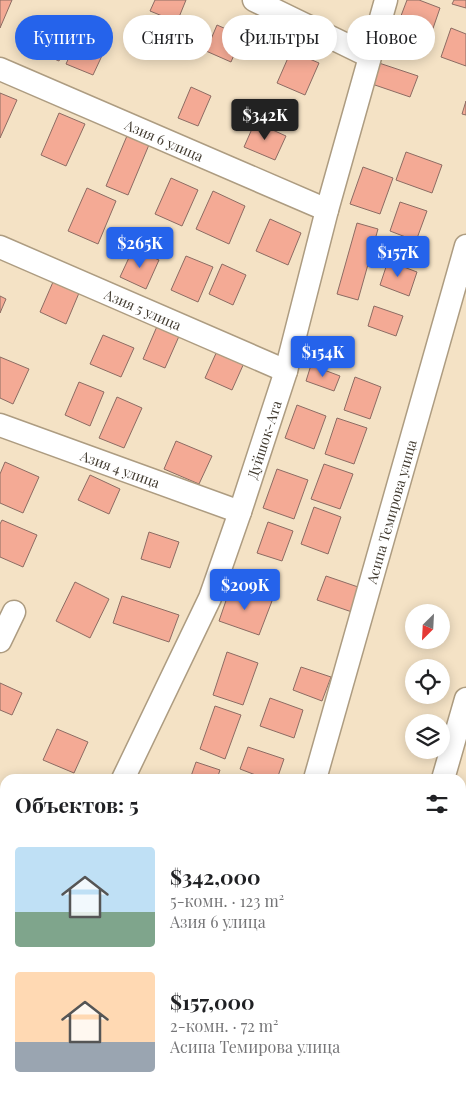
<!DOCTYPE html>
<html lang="ru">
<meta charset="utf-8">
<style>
:root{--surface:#fff;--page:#f6f6f6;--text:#202124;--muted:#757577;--accent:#2563eb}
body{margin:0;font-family:"Playfair Display",serif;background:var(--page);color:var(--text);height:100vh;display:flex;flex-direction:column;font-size:19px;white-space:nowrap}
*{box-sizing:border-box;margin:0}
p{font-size:16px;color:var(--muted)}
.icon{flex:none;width:28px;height:28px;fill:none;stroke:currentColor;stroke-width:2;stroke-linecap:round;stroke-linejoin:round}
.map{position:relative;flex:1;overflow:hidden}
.panel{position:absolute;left:0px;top:774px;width:466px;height:321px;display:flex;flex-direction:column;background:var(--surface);border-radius:15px 15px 0 0;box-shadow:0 2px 12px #0003}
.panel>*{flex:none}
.hud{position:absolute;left:15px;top:15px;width:436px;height:45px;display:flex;gap:10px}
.needle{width:32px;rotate:204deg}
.buttons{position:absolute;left:405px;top:604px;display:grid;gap:10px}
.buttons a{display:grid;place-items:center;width:45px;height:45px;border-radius:50%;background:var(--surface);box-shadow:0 2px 12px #0003;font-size:25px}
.price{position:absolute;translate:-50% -42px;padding:0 11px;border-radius:5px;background:var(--accent);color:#fff;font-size:16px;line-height:32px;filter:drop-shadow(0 1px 2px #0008)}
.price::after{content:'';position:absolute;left:50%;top:30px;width:15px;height:11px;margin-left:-8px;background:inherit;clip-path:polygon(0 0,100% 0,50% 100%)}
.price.selected{background:#222;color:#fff}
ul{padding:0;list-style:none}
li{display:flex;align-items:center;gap:15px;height:125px;padding:0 15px}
li span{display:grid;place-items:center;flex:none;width:140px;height:100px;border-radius:5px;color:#555}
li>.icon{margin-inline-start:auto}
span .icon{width:60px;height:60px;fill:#fffc;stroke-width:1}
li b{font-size:21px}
h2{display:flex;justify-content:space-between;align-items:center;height:60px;padding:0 15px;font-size:21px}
.pill{padding:0 18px;border-radius:22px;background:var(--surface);box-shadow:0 2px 12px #0003;font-size:18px;line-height:45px}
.pill.selected{background:var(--accent);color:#fff}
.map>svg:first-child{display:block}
.building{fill:#f4aa95;stroke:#8c6c63}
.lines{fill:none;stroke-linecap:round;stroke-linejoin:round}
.street-casing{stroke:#ad9c81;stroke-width:25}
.street{stroke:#fff;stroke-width:22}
.labels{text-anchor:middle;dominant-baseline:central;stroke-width:4;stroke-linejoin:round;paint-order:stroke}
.street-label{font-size:14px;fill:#423b30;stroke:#fef0d8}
</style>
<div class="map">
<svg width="466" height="1094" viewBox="0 0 466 1094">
<rect width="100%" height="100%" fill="#f4e2c5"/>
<g class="building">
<path d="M 0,0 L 12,0 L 0,28 Z"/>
<path d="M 155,0 L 186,0 L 177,22 L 150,11 Z"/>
<path d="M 407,0 L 419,0 L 440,8 L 429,40 L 396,29 Z"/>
<path d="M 454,0 L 466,0 L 466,8 L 452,4 Z"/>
<path d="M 43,22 L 71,34 L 59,61 L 31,49 Z"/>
<path d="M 217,25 L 242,36 L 231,62 L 206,51 Z"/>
<path d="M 451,28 L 466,34 L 466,66 L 441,57 Z"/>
<path d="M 79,35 L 106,47 L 93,75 L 66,64 Z"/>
<path d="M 291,51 L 319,63 L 305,95 L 277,83 Z"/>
<path d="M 376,62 L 418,76 L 410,97 L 369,83 Z"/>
<path d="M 191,87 L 211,96 L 198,126 L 178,118 Z"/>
<path d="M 0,93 L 17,100 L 0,138 Z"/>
<path d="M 466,101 L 466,115 L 462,114 Z"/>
<path d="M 59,113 L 85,124 L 66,166 L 41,155 Z"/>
<path d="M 255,122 L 286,136 L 275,160 L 244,147 Z"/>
<path d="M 129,131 L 151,140 L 128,195 L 106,186 Z"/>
<path d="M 406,152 L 442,165 L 432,193 L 396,180 Z"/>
<path d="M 363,167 L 393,178 L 380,214 L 350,204 Z"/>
<path d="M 171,178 L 198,190 L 182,226 L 155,214 Z"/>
<path d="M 87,188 L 116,201 L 98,244 L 68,231 Z"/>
<path d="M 213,191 L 245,206 L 229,244 L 196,229 Z"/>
<path d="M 400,202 L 427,211 L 416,241 L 390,231 Z"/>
<path d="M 270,219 L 301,233 L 288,265 L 256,251 Z"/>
<path d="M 357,223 L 378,229 L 358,300 L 337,294 Z"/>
<path d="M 133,249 L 159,260 L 146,289 L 120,277 Z"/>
<path d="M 186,256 L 213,267 L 198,302 L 171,290 Z"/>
<path d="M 388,261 L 417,272 L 409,296 L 380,285 Z"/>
<path d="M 222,264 L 246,275 L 233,305 L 209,294 Z"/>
<path d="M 53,282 L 79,293 L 66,324 L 40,312 Z"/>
<path d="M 0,296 L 6,299 L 0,313 Z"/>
<path d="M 374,306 L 403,316 L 396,336 L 368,326 Z"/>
<path d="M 158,324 L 180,334 L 165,368 L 143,359 Z"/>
<path d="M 103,335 L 134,348 L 121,377 L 90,364 Z"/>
<path d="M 217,351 L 244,363 L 232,390 L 205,378 Z"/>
<path d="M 0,357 L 29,369 L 13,404 L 0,398 Z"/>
<path d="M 311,365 L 340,376 L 334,391 L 306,381 Z"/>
<path d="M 355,377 L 381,387 L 370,419 L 344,410 Z"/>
<path d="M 79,382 L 104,392 L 90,426 L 65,415 Z"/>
<path d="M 117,397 L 142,408 L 124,448 L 99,438 Z"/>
<path d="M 297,405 L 326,416 L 314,449 L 285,438 Z"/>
<path d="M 337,418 L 367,428 L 354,464 L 325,454 Z"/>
<path d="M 176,441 L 212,456 L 199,484 L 164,469 Z"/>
<path d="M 5,462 L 39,477 L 23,513 L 0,503 L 0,474 Z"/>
<path d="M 324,464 L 353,474 L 340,509 L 311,499 Z"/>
<path d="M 277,469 L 308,480 L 294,519 L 263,508 Z"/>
<path d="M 90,475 L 120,489 L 109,514 L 78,500 Z"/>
<path d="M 314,507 L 341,517 L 328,554 L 301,544 Z"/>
<path d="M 2,520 L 37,535 L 23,567 L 0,557 L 0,524 Z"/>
<path d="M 268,522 L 293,531 L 282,561 L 257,553 Z"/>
<path d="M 149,532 L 179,542 L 170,568 L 141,559 Z"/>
<path d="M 326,576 L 361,588 L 352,612 L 317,600 Z"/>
<path d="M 75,582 L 109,599 L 90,638 L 56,621 Z"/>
<path d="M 231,586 L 272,601 L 259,635 L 219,621 Z"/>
<path d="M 122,596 L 179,615 L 169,642 L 113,623 Z"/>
<path d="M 227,652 L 258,663 L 243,705 L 213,695 Z"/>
<path d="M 301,667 L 331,677 L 322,701 L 293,690 Z"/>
<path d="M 0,683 L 22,693 L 12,715 L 0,710 Z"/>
<path d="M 270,698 L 303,710 L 294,738 L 260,726 Z"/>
<path d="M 215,706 L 241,715 L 225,759 L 200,749 Z"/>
<path d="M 57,729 L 88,742 L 74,773 L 43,760 Z"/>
<path d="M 248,747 L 284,759 L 277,779 L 266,779 L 240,769 Z"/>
<path d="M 196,762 L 220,770 L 217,779 L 190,779 Z"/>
<path d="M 0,875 L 5,877 L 5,919 L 0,917 Z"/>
</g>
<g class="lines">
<g class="street-casing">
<g id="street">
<path d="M 254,0 L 369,56"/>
<path id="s1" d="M 0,69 L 327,210"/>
<path id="s2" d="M 0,247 L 286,371"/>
<path id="s3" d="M 0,425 L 240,512"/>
<path d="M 0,641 L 14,612"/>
<path id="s4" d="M 123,779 L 210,598 L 240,512 L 286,371 L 327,210 L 386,0"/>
<path id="s5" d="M 315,779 L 466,246"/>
<path d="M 443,779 L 466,699"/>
<path d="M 0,1034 L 5,1023"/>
<path d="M 225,1094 L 227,1090"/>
<path d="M 353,1094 L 354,1090"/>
</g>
</g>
<use href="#street" class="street"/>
</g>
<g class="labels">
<g class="street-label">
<text stroke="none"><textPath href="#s1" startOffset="179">Азия 6 улица</textPath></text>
<text stroke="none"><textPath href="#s2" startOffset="156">Азия 5 улица</textPath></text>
<text stroke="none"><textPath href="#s4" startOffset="368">Дуйшок-Ата</textPath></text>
<text stroke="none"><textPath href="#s3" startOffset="128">Азия 4 улица</textPath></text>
<text stroke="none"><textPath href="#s5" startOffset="278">Асипа Темирова улица</textPath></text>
</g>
</g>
</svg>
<div class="buttons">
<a><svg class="needle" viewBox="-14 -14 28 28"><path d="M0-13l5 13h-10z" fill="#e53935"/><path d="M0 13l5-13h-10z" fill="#757577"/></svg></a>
<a><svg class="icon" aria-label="locate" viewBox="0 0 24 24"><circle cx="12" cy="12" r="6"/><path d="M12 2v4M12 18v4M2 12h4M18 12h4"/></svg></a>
<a><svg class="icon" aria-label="layers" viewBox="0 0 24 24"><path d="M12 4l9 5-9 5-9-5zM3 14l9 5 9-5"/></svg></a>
</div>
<b class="price selected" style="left:265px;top:141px">$342K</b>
<b class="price" style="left:140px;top:269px">$265K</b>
<b class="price" style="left:398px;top:278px">$157K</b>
<b class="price" style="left:323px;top:378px">$154K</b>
<b class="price" style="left:245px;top:611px">$209K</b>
<div class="hud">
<a class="pill selected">Купить</a>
<a class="pill">Снять</a>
<a class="pill">Фильтры</a>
<a class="pill">Новое</a>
</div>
<section class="panel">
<h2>Объектов: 5<svg class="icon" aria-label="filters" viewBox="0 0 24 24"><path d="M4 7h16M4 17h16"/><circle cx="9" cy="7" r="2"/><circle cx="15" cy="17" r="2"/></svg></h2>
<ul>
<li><span style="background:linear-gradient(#bfe0f5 65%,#7fa58c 0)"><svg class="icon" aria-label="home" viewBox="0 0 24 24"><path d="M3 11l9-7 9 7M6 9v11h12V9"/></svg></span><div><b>$342,000</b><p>5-комн. · 123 m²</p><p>Азия 6 улица</p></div></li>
<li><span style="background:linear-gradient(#ffd9b3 70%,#9aa5b1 0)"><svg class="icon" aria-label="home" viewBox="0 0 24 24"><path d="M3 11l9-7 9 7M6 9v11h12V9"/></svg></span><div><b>$157,000</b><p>2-комн. · 72 m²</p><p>Асипа Темирова улица</p></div></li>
</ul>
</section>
</div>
